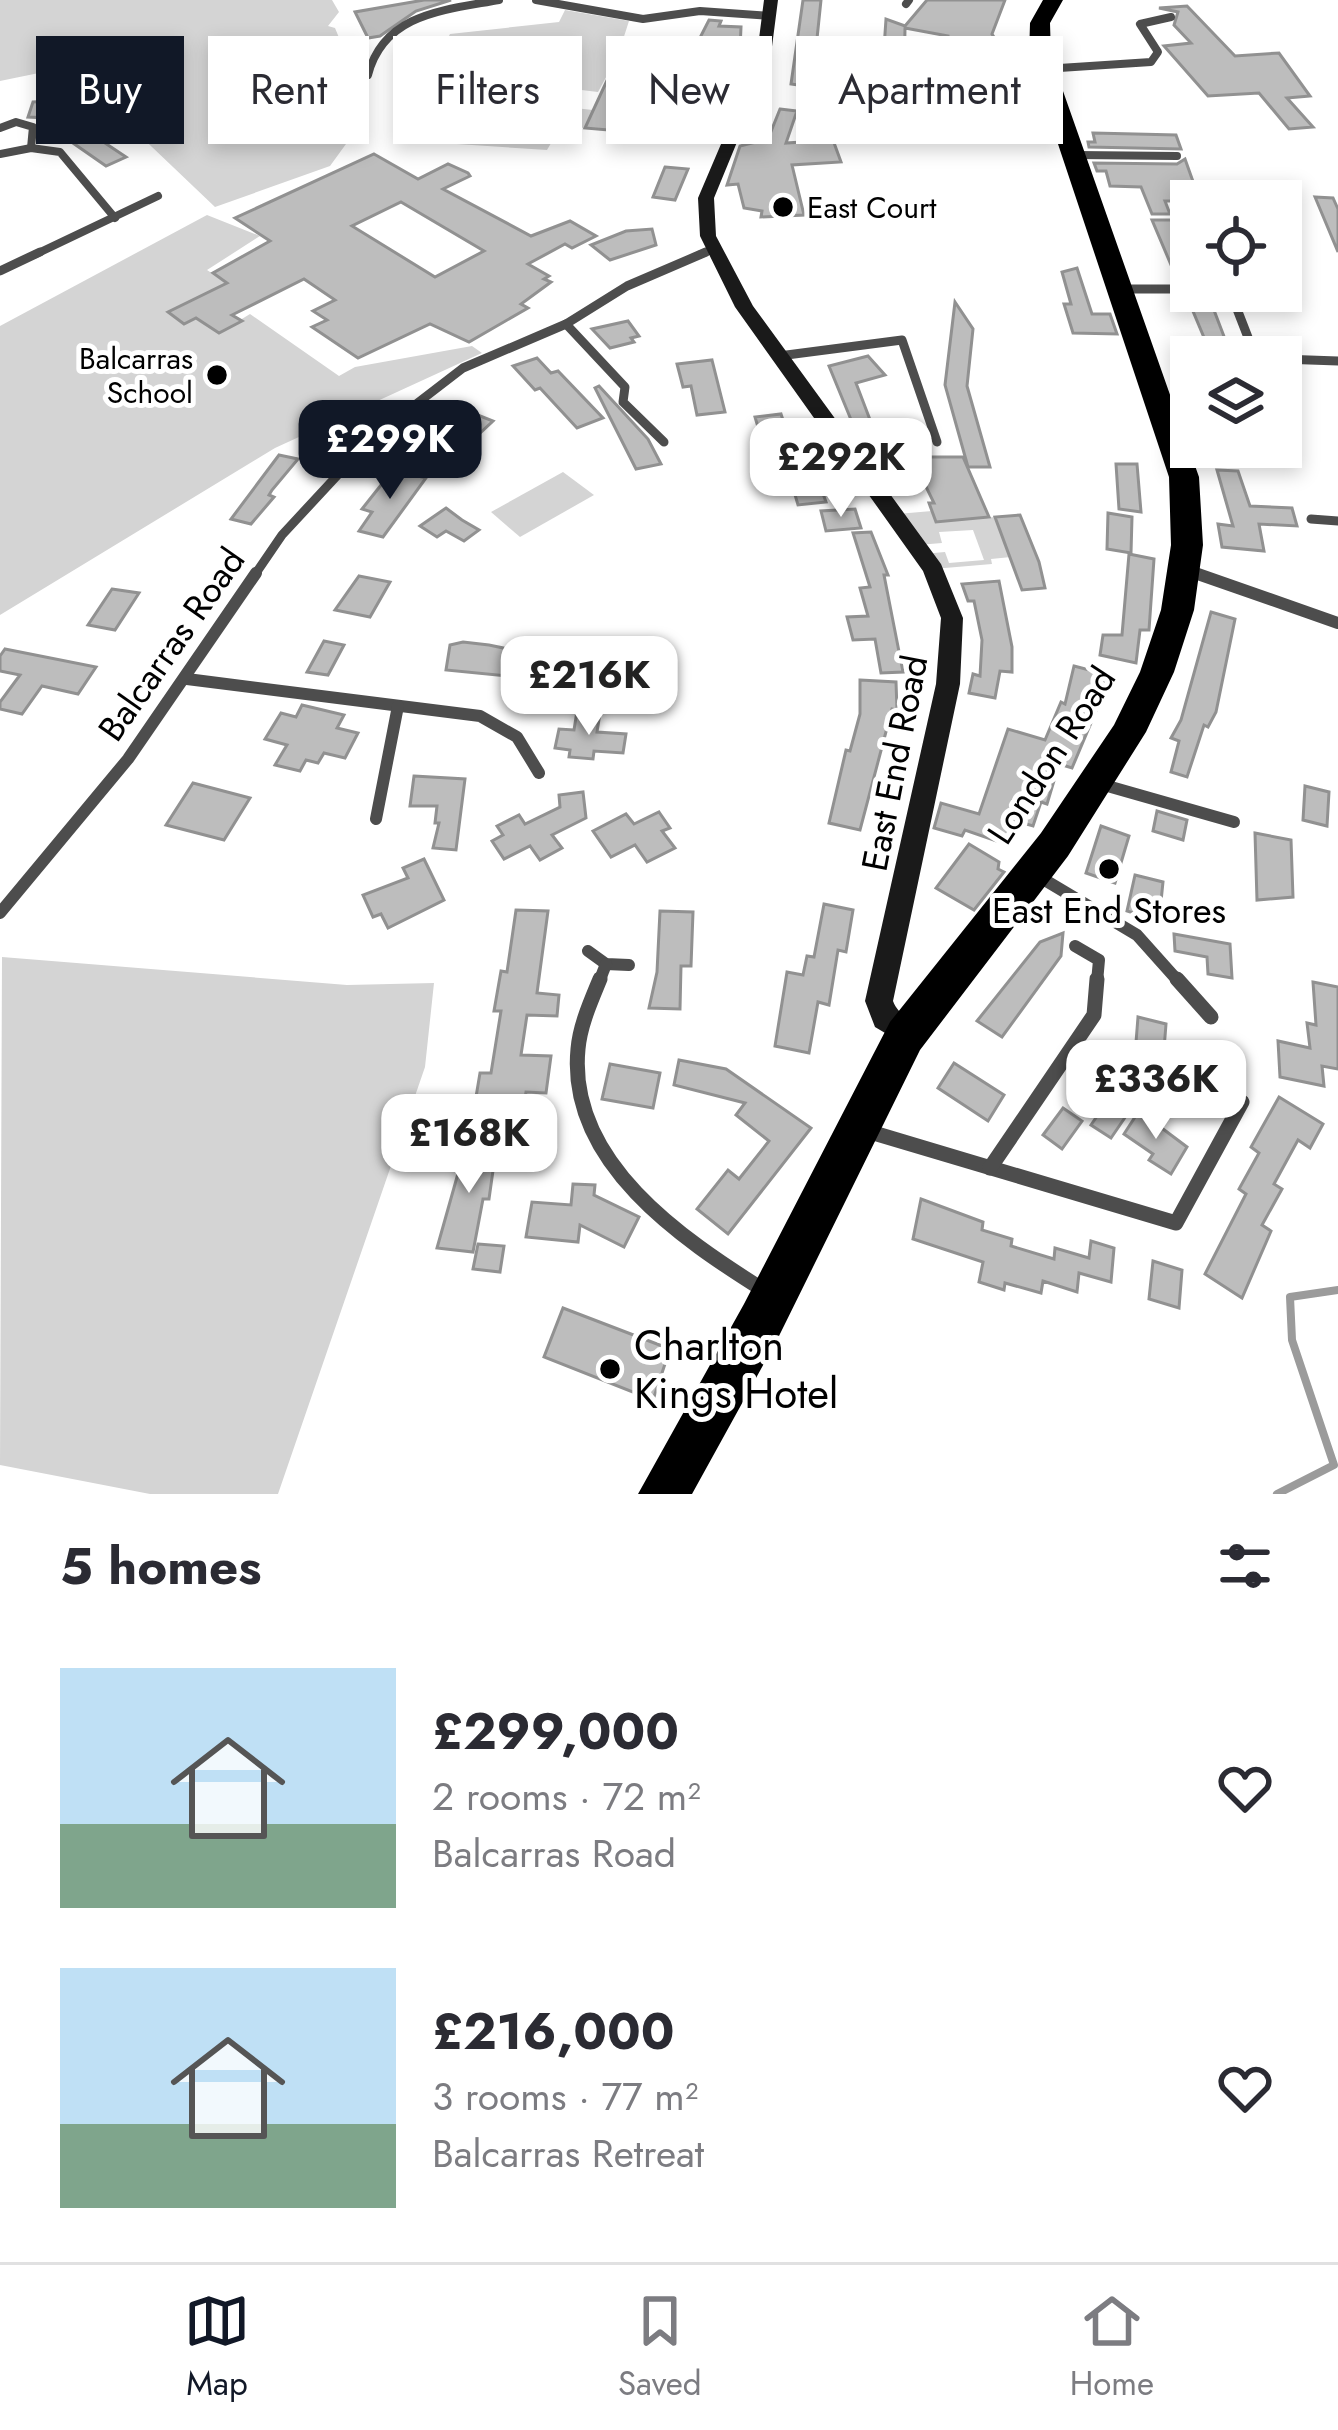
<!DOCTYPE html>
<meta charset="utf-8">
<style>
:root{--surface:#fff;--page:#f7f7f7;--text:#2b2b33;--muted:#7c7c81;--line:#e1e1e2;--accent:#111827}
body{margin:0;font-family:Jost,sans-serif;background:var(--page);color:var(--text);height:100vh;display:flex;flex-direction:column;font-size:45px;white-space:nowrap}
*{box-sizing:border-box;margin:0}
p{font-size:39px;color:var(--muted)}
.icon{flex:none;width:66px;height:66px;fill:none;stroke:currentColor;stroke-width:2;stroke-linecap:round;stroke-linejoin:round}
.map{position:relative;height:1494px;overflow:hidden}
.side{display:flex;flex-direction:column;background:var(--surface);flex:1}
.side>*{flex:none}
.top-card{position:absolute;left:36px;top:36px;width:1266px;height:108px;display:flex;gap:24px}
.tools{position:absolute;left:1170px;top:180px;display:grid;gap:24px}
.tools a{display:grid;place-items:center;width:132px;height:132px;border-radius:0px;background:var(--surface);box-shadow:0 6px 18px #0003;font-size:60px}
.price{position:absolute;translate:-50% -102px;padding:0 27px;border-radius:24px;background:#fff;color:#222;font-size:39px;line-height:78px;filter:drop-shadow(0 3px 6px #0008)}
.price::after{content:'';position:absolute;left:50%;top:72px;width:36px;height:27px;margin-left:-18px;background:inherit;clip-path:polygon(0 0,100% 0,50% 100%)}
.price.on{background:var(--accent);color:#fff}
ul{padding:0;list-style:none}
li{display:flex;align-items:center;gap:36px;height:300px;padding:0 60px}
li span{display:grid;place-items:center;flex:none;width:336px;height:240px;border-radius:0px;color:#555}
li>.icon{margin-inline-start:auto}
span .icon{width:144px;height:144px;fill:#fffc;stroke-width:1}
li b{font-size:51px}
h2{display:flex;justify-content:space-between;align-items:center;height:144px;padding:0 60px;font-size:51px}
.tag{padding:0 42px;border-radius:0px;background:var(--surface);box-shadow:0 6px 18px #0003;font-size:42px;line-height:108px}
.tag.on{background:var(--accent);color:#fff}
.tab-bar{display:flex;justify-content:space-around;align-items:center;height:168px;border-top:3px solid var(--line);background:var(--surface);font-size:33px;color:var(--muted)}
.tab-bar a{display:grid;justify-items:center;gap:6px}
.tab-bar .on{color:var(--accent)}
.map>svg:first-child{display:block}
.green{fill:#d4d4d4}
.lines{fill:none;stroke-linecap:round;stroke-linejoin:round}
.stream{stroke:#9b9b9b;stroke-width:8}
.building{fill:#bdbdbd;stroke:#919191;stroke-width:3;fill-rule:evenodd}
.street-far3{stroke:#4d4d4d;stroke-width:8}
.street-far2{stroke:#4d4d4d;stroke-width:9}
.street-far1{stroke:#4d4d4d;stroke-width:12}
.street{stroke:#4d4d4d;stroke-width:15}
.secondary{fill:#1a1a1a;fill-rule:evenodd}
.highway{fill:#000;fill-rule:evenodd}
.poi-dot{fill:#000;stroke:#fff;stroke-width:4.5}
.labels{text-anchor:middle;dominant-baseline:central;stroke-width:10;stroke-linejoin:round;paint-order:stroke}
.far-poi-label{font-size:30px;fill:#000;stroke:#fff;text-anchor:start}
.street-label{font-size:36px;fill:#000;stroke:#fff}
.poi-label{font-size:36px;fill:#000;stroke:#fff}
.near-poi-label{font-size:42px;fill:#000;stroke:#fff;text-anchor:start}
</style>
<div class="map">
<svg width="1338" height="1494" viewBox="0 0 1338 1494">
<rect width="100%" height="100%" fill="#fff"/>
<g class="green">
<path d="M 0,0 L 332,0 L 339,12 L 328,26 L 335,28 L 345,52 L 354,133 L 330,166 L 215,207 L 68,67 L 0,81 Z"/>
<path d="M 565,10 L 629,21 L 618,55 L 598,92 L 573,89 L 565,107 L 593,110 L 585,128 L 561,126 L 547,150 L 396,140 L 450,34 L 559,22 Z"/>
<path d="M 207,215 L 260,236 L 207,270 L 227,283 L 169,312 L 196,318 L 219,333 L 250,314 L 339,376 L 355,367 L 472,346 L 482,353 L 275,448 L 0,615 L 0,326 Z"/>
<path d="M 563,472 L 594,495 L 520,537 L 491,512 Z"/>
<path d="M 932,511 L 937,522 L 995,517 L 1011,557 L 991,559 L 992,564 L 933,569 L 923,554 L 945,552 L 949,563 L 984,560 L 973,530 L 939,532 L 942,543 L 918,545 L 897,514 Z"/>
<path d="M 2,957 L 347,985 L 434,983 L 425,1067 L 278,1494 L 150,1494 L 0,1465 Z"/>
</g>
<g class="lines">
<path class="stream" d="M 1277,1494 L 1334,1465 L 1292,1340 L 1290,1297 L 1338,1290"/>
</g>
<g class="building">
<path d="M 424,0 L 451,0 L 416,11 L 380,36 L 368,38 L 355,12 Z"/>
<path d="M 803,0 L 821,0 L 812,87 L 791,84 Z"/>
<path d="M 927,0 L 1005,0 L 992,34 L 1001,48 L 996,96 L 1014,97 L 1019,126 L 909,122 L 908,109 L 879,108 L 879,95 L 870,95 L 871,63 L 883,63 L 886,19 L 905,26 ZM 905,28 L 948,36 L 948,70 L 941,70 L 941,91 L 904,89 Z"/>
<path d="M 1187,6 L 1235,56 L 1279,53 L 1310,96 L 1287,98 L 1313,127 L 1289,129 L 1259,93 L 1208,96 L 1164,46 L 1191,43 L 1174,25 L 1178,12 L 1159,8 Z"/>
<path d="M 709,20 L 721,21 L 719,26 L 741,27 L 740,49 L 714,48 L 716,38 L 695,104 L 666,102 L 654,134 L 585,128 L 609,76 L 671,83 L 680,77 Z"/>
<path d="M 53,101 L 48,117 L 67,116 L 62,133 L 43,135 L 48,118 L 28,117 L 33,102 Z"/>
<path d="M 780,109 L 797,111 L 786,143 L 833,140 L 841,162 L 792,165 L 804,215 L 761,217 L 762,211 L 744,208 L 738,184 L 727,185 L 740,146 L 768,139 Z"/>
<path d="M 1093,133 L 1176,135 L 1181,149 L 1089,147 L 1088,142 L 1095,142 Z"/>
<path d="M 93,135 L 126,157 L 106,166 L 73,143 Z"/>
<path d="M 374,154 L 418,179 L 448,164 L 468,173 L 470,176 L 443,189 L 531,236 L 570,221 L 596,236 L 572,248 L 565,244 L 528,264 L 549,276 L 544,279 L 551,282 L 521,304 L 528,308 L 469,342 L 430,324 L 358,358 L 312,327 L 327,320 L 313,311 L 335,300 L 304,279 L 232,315 L 242,321 L 219,333 L 196,318 L 184,324 L 168,312 L 227,283 L 213,273 L 270,241 L 235,218 ZM 401,202 L 484,251 L 435,277 L 352,226 Z"/>
<path d="M 1185,159 L 1195,187 L 1185,189 L 1185,201 L 1165,201 L 1170,214 L 1152,214 L 1141,187 L 1110,186 L 1106,171 L 1097,171 L 1094,163 L 1177,164 Z"/>
<path d="M 665,167 L 688,169 L 675,200 L 653,197 Z"/>
<path d="M 1315,197 L 1333,198 L 1338,209 L 1338,252 Z"/>
<path d="M 1152,220 L 1171,220 L 1191,279 L 1177,279 Z"/>
<path d="M 652,229 L 656,245 L 610,260 L 591,245 L 626,231 Z"/>
<path d="M 1077,268 L 1092,314 L 1110,314 L 1117,334 L 1073,333 L 1064,304 L 1071,304 L 1062,272 Z"/>
<path d="M 955,302 L 973,329 L 967,386 L 990,467 L 968,467 L 945,385 Z"/>
<path d="M 1190,304 L 1212,305 L 1228,347 L 1208,347 Z"/>
<path d="M 628,321 L 639,336 L 631,338 L 634,342 L 610,348 L 592,329 Z"/>
<path d="M 868,356 L 885,375 L 856,383 L 872,425 L 854,427 L 829,366 Z"/>
<path d="M 537,358 L 551,373 L 558,371 L 603,418 L 577,428 L 540,388 L 535,390 L 513,366 Z"/>
<path d="M 712,360 L 725,412 L 697,415 L 691,386 L 683,387 L 677,364 Z"/>
<path d="M 599,386 L 648,439 L 661,464 L 636,469 L 595,388 Z"/>
<path d="M 470,412 L 493,421 L 464,448 L 440,438 Z"/>
<path d="M 781,414 L 791,444 L 764,447 L 755,417 Z"/>
<path d="M 910,426 L 922,457 L 963,457 L 989,517 L 936,522 L 929,503 L 934,503 L 914,462 L 891,466 L 885,455 L 877,456 L 866,429 Z"/>
<path d="M 808,452 L 826,502 L 798,505 L 783,454 Z"/>
<path d="M 279,455 L 298,459 L 272,490 L 269,495 L 274,497 L 251,524 L 231,519 Z"/>
<path d="M 1116,464 L 1137,464 L 1141,512 L 1119,509 Z"/>
<path d="M 393,470 L 426,478 L 383,537 L 359,531 L 372,512 L 362,509 Z"/>
<path d="M 1217,470 L 1238,471 L 1250,506 L 1292,508 L 1297,526 L 1259,524 L 1264,551 L 1222,547 L 1218,524 L 1233,526 Z"/>
<path d="M 446,508 L 462,520 L 479,530 L 464,541 L 446,531 L 437,537 L 420,526 Z"/>
<path d="M 855,509 L 861,528 L 826,531 L 821,511 Z"/>
<path d="M 1108,513 L 1132,517 L 1131,553 L 1107,549 Z"/>
<path d="M 1020,515 L 1039,562 L 1045,588 L 1022,590 L 995,517 Z"/>
<path d="M 871,532 L 888,575 L 884,575 L 903,672 L 881,673 L 875,639 L 853,640 L 847,617 L 868,616 L 860,588 L 870,587 L 853,533 Z"/>
<path d="M 1129,554 L 1154,559 L 1149,630 L 1140,630 L 1136,663 L 1100,655 L 1103,635 L 1122,635 Z"/>
<path d="M 359,576 L 390,582 L 370,617 L 335,610 Z"/>
<path d="M 999,581 L 1012,647 L 1012,672 L 1000,671 L 995,698 L 969,693 L 973,674 L 980,676 L 982,640 L 974,601 L 968,601 L 962,584 Z"/>
<path d="M 112,589 L 139,593 L 115,630 L 88,625 Z"/>
<path d="M 1211,612 L 1235,619 L 1216,712 L 1208,727 L 1204,725 L 1187,777 L 1171,772 L 1179,741 L 1171,738 L 1181,720 Z"/>
<path d="M 324,641 L 344,645 L 328,675 L 307,672 Z"/>
<path d="M 463,642 L 489,645 L 537,655 L 527,678 L 446,670 L 450,645 Z"/>
<path d="M 5,649 L 96,667 L 78,694 L 42,686 L 22,714 L 0,709 L 0,702 L 20,675 L 0,671 L 0,656 Z"/>
<path d="M 1074,666 L 1105,674 L 1099,704 L 1072,768 L 1059,764 L 1047,804 L 1041,802 L 1033,826 L 1023,823 L 1008,845 L 965,830 L 962,836 L 934,828 L 941,803 L 979,814 L 1008,729 L 1045,740 L 1061,702 L 1065,704 Z"/>
<path d="M 860,680 L 896,682 L 897,710 L 892,709 L 860,830 L 829,823 L 846,750 L 850,751 L 860,714 Z"/>
<path d="M 302,705 L 344,715 L 337,728 L 358,733 L 345,758 L 324,753 L 318,763 L 306,760 L 300,771 L 275,765 L 287,745 L 265,739 L 281,713 L 296,717 Z"/>
<path d="M 577,711 L 600,713 L 597,732 L 626,734 L 623,753 L 594,751 L 593,759 L 569,757 L 570,750 L 555,748 L 559,729 L 574,730 Z"/>
<path d="M 414,776 L 465,779 L 456,850 L 433,848 L 439,823 L 435,823 L 437,806 L 410,806 Z"/>
<path d="M 193,783 L 250,798 L 224,840 L 166,825 Z"/>
<path d="M 1305,786 L 1329,792 L 1327,826 L 1303,820 Z"/>
<path d="M 583,792 L 586,818 L 552,835 L 562,848 L 540,860 L 530,846 L 504,859 L 492,841 L 503,835 L 497,826 L 519,815 L 525,824 L 560,807 L 559,795 Z"/>
<path d="M 1157,811 L 1187,820 L 1183,840 L 1153,831 Z"/>
<path d="M 659,812 L 670,828 L 662,831 L 675,848 L 647,862 L 635,845 L 611,857 L 593,831 L 626,814 L 634,824 Z"/>
<path d="M 1101,826 L 1129,836 L 1115,883 L 1086,873 Z"/>
<path d="M 1255,833 L 1291,840 L 1293,897 L 1257,900 Z"/>
<path d="M 969,844 L 999,862 L 998,869 L 1004,872 L 974,910 L 936,888 Z"/>
<path d="M 424,859 L 444,900 L 388,928 L 381,914 L 373,917 L 363,895 L 408,878 L 403,868 Z"/>
<path d="M 1135,875 L 1163,882 L 1159,921 L 1127,911 Z"/>
<path d="M 824,904 L 853,910 L 846,952 L 838,950 L 829,1005 L 818,1002 L 809,1053 L 775,1046 L 787,972 L 803,975 L 807,956 L 814,957 Z"/>
<path d="M 516,910 L 548,911 L 537,993 L 559,995 L 557,1016 L 527,1015 L 521,1055 L 551,1056 L 546,1093 L 526,1092 L 520,1130 L 483,1131 L 489,1098 L 476,1097 L 480,1073 L 491,1073 L 501,1011 L 494,1011 L 501,971 L 507,972 Z"/>
<path d="M 660,911 L 693,912 L 691,966 L 681,966 L 680,1009 L 649,1008 L 657,972 Z"/>
<path d="M 1063,933 L 1061,956 L 1002,1037 L 977,1021 L 1040,942 Z"/>
<path d="M 1174,934 L 1230,944 L 1232,978 L 1208,974 L 1207,957 L 1175,951 Z"/>
<path d="M 1313,982 L 1338,987 L 1338,1069 L 1322,1066 L 1324,1086 L 1280,1077 L 1278,1041 L 1310,1048 L 1307,1023 L 1316,1025 Z"/>
<path d="M 1138,1017 L 1166,1024 L 1163,1062 L 1135,1055 Z"/>
<path d="M 679,1060 L 726,1069 L 811,1128 L 728,1234 L 697,1209 L 728,1170 L 739,1179 L 769,1141 L 736,1115 L 745,1103 L 674,1085 Z"/>
<path d="M 954,1063 L 1004,1095 L 988,1121 L 938,1088 Z"/>
<path d="M 610,1064 L 660,1073 L 653,1108 L 602,1099 Z"/>
<path d="M 1279,1097 L 1323,1124 L 1310,1148 L 1298,1140 L 1274,1184 L 1282,1189 L 1262,1225 L 1271,1231 L 1242,1298 L 1205,1274 L 1246,1194 L 1239,1189 L 1259,1153 L 1251,1147 Z"/>
<path d="M 1106,1103 L 1126,1116 L 1111,1138 L 1091,1125 Z"/>
<path d="M 1063,1108 L 1082,1121 L 1062,1149 L 1043,1135 Z"/>
<path d="M 1139,1111 L 1187,1147 L 1171,1174 L 1149,1160 L 1153,1154 L 1124,1134 Z"/>
<path d="M 468,1138 L 497,1142 L 489,1199 L 483,1199 L 473,1252 L 437,1248 Z"/>
<path d="M 573,1184 L 595,1185 L 594,1195 L 639,1217 L 624,1247 L 580,1225 L 578,1242 L 526,1237 L 532,1202 L 571,1205 Z"/>
<path d="M 921,1199 L 983,1222 L 982,1230 L 1012,1239 L 1011,1246 L 1054,1259 L 1055,1248 L 1089,1258 L 1091,1241 L 1114,1248 L 1111,1282 L 1079,1273 L 1077,1292 L 1043,1281 L 1041,1293 L 1005,1283 L 1004,1290 L 979,1282 L 983,1262 L 913,1239 Z"/>
<path d="M 478,1244 L 504,1246 L 500,1272 L 473,1269 Z"/>
<path d="M 1153,1261 L 1182,1270 L 1179,1308 L 1149,1299 Z"/>
<path d="M 563,1308 L 670,1349 L 653,1400 L 544,1357 Z"/>
</g>
<g class="lines">
<g class="street-far3">
<path d="M 536,0 L 643,19 L 700,11 L 771,16"/>
<path d="M 906,4 L 909,0"/>
<path d="M 1044,69 L 1151,62 L 1158,52 L 1140,24 L 1171,17"/>
<path d="M 368,75 C 384,13 445,10 499,0"/>
<path d="M 0,128 L 16,122 L 33,127 L 31,148"/>
<path d="M 0,154 L 31,148 L 60,152 L 115,218"/>
<path d="M 1077,155 L 1177,156"/>
<path d="M 1192,194 L 1194,201"/>
<path d="M 34,255 L 158,196"/>
<path d="M 699,255 L 713,249"/>
</g>
<g class="street-far2">
<path d="M 0,271 L 40,252"/>
<path d="M 1122,289 L 1191,289"/>
<path d="M 1230,291 L 1249,340 L 1274,357"/>
<path d="M 566,324 L 625,387 L 623,402 L 664,442"/>
<path d="M 779,356 L 902,340 L 937,442"/>
<path d="M 1281,359 L 1338,361"/>
<path d="M 1311,519 L 1338,521"/>
<path d="M 1187,570 L 1204,576"/>
<path d="M 254,576 L 282,535 L 372,438 L 463,368 L 566,324 L 627,286 L 706,252"/>
</g>
<g class="street-far1">
<path d="M 1195,573 L 1338,623"/>
<path d="M 187,679 L 480,716 L 517,737 L 539,773"/>
<path d="M 1097,783 L 1234,822"/>
<path d="M 376,819 L 398,706"/>
<path d="M 1038,876 L 1137,935 L 1179,982"/>
<path d="M 0,913 L 128,759 L 256,573"/>
<path d="M 1075,946 L 1099,960 L 1097,982"/>
<path d="M 588,951 L 606,964 L 629,965"/>
<path d="M 599,982 L 606,964"/>
</g>
<g class="street">
<path d="M 600,979 C 591,1001 580,1025 578,1049 C 567,1162 682,1239 765,1291"/>
<path d="M 1177,979 L 1211,1017"/>
<path d="M 867,1131 L 1176,1223 L 1242,1102"/>
<path d="M 990,1168 L 1094,1015 L 1097,979"/>
</g>
<path class="secondary" d="M 764,0 L 778,0 L 770,62 L 714,198 L 716,236 L 753,306 L 941,564 L 963,618 L 960,684 L 893,1001 C 898,1016 914,1019 921,1033 L 917,1042 L 907,1046 L 875,1027 L 865,1001 L 936,684 L 941,618 L 923,571 L 735,307 L 700,236 L 698,198 L 756,62 Z"/>
<path class="highway" d="M 1043,0 L 1063,0 L 1050,23 L 1051,57 L 1199,477 L 1203,545 L 1194,610 L 1174,672 L 1146,732 L 1068,856 L 920,1050 L 778,1338 L 692,1494 L 638,1494 L 744,1304 L 890,1022 L 1041,833 L 1114,725 L 1140,672 L 1161,610 L 1171,545 L 1169,477 L 1029,57 L 1030,23 Z"/>
</g>
<g class="poi-dot">
<circle cx="783" cy="207" r="12"/>
<circle cx="217" cy="375" r="12"/>
<circle cx="1109" cy="869" r="12"/>
<circle cx="610" cy="1369" r="12"/>
</g>
<g class="labels">
<g class="far-poi-label">
<text x="807" y="207">East Court</text>
<text x="193" y="358" text-anchor="end">Balcarras<tspan x="193" dy="34">School</tspan></text>
</g>
<g class="street-label">
<text transform="translate(171 644) rotate(-55)">Balcarras Road</text>
<text transform="translate(1051 755) rotate(-57)">London Road</text>
<text transform="translate(894 763) rotate(-79)">East End Road</text>
</g>
<g class="poi-label">
<text x="1109" y="910">East End Stores</text>
</g>
<g class="near-poi-label">
<text x="634" y="1345">Charlton<tspan x="634" dy="48">Kings Hotel</tspan></text>
</g>
</g>
</svg>
<div class="tools">
<a><svg class="icon" aria-label="locate" viewBox="0 0 24 24"><circle cx="12" cy="12" r="6"/><path d="M12 2v4M12 18v4M2 12h4M18 12h4"/></svg></a>
<a><svg class="icon" aria-label="layers" viewBox="0 0 24 24"><path d="M12 4l9 5-9 5-9-5zM3 14l9 5 9-5"/></svg></a>
</div>
<b class="price on" style="left:390px;top:502px">£299K</b>
<b class="price" style="left:841px;top:520px">£292K</b>
<b class="price" style="left:589px;top:738px">£216K</b>
<b class="price" style="left:1156px;top:1142px">£336K</b>
<b class="price" style="left:469px;top:1196px">£168K</b>
<div class="top-card">
<a class="tag on">Buy</a>
<a class="tag">Rent</a>
<a class="tag">Filters</a>
<a class="tag">New</a>
<a class="tag">Apartment</a>
</div>
</div>
<section class="side">
<h2>5 homes<svg class="icon" aria-label="filters" viewBox="0 0 24 24"><path d="M4 7h16M4 17h16"/><circle cx="9" cy="7" r="2"/><circle cx="15" cy="17" r="2"/></svg></h2>
<ul>
<li><span style="background:linear-gradient(#bfe0f5 65%,#7fa58c 0)"><svg class="icon" aria-label="home" viewBox="0 0 24 24"><path d="M3 11l9-7 9 7M6 9v11h12V9"/></svg></span><div><b>£299,000</b><p>2 rooms · 72 m²</p><p>Balcarras Road</p></div><svg class="icon" aria-label="heart" viewBox="0 0 24 24"><path d="M12 20l-8-8c-3-5 5-10 8-4 3-6 11-1 8 4z"/></svg></li>
<li><span style="background:linear-gradient(#bfe0f5 65%,#7fa58c 0)"><svg class="icon" aria-label="home" viewBox="0 0 24 24"><path d="M3 11l9-7 9 7M6 9v11h12V9"/></svg></span><div><b>£216,000</b><p>3 rooms · 77 m²</p><p>Balcarras Retreat</p></div><svg class="icon" aria-label="heart" viewBox="0 0 24 24"><path d="M12 20l-8-8c-3-5 5-10 8-4 3-6 11-1 8 4z"/></svg></li>
</ul>
</section>
<nav class="tab-bar">
<a class="on"><svg class="icon" aria-label="map" viewBox="0 0 24 24"><path d="M3 6l6-2 6 2 6-2v14l-6 2-6-2-6 2zM9 4v14M15 6v14"/></svg>Map</a>
<a><svg class="icon" aria-label="saved" viewBox="0 0 24 24"><path d="M7 4h10v16l-5-4-5 4z"/></svg>Saved</a>
<a><svg class="icon" aria-label="home" viewBox="0 0 24 24"><path d="M3 11l9-7 9 7M6 9v11h12V9"/></svg>Home</a>
</nav>
